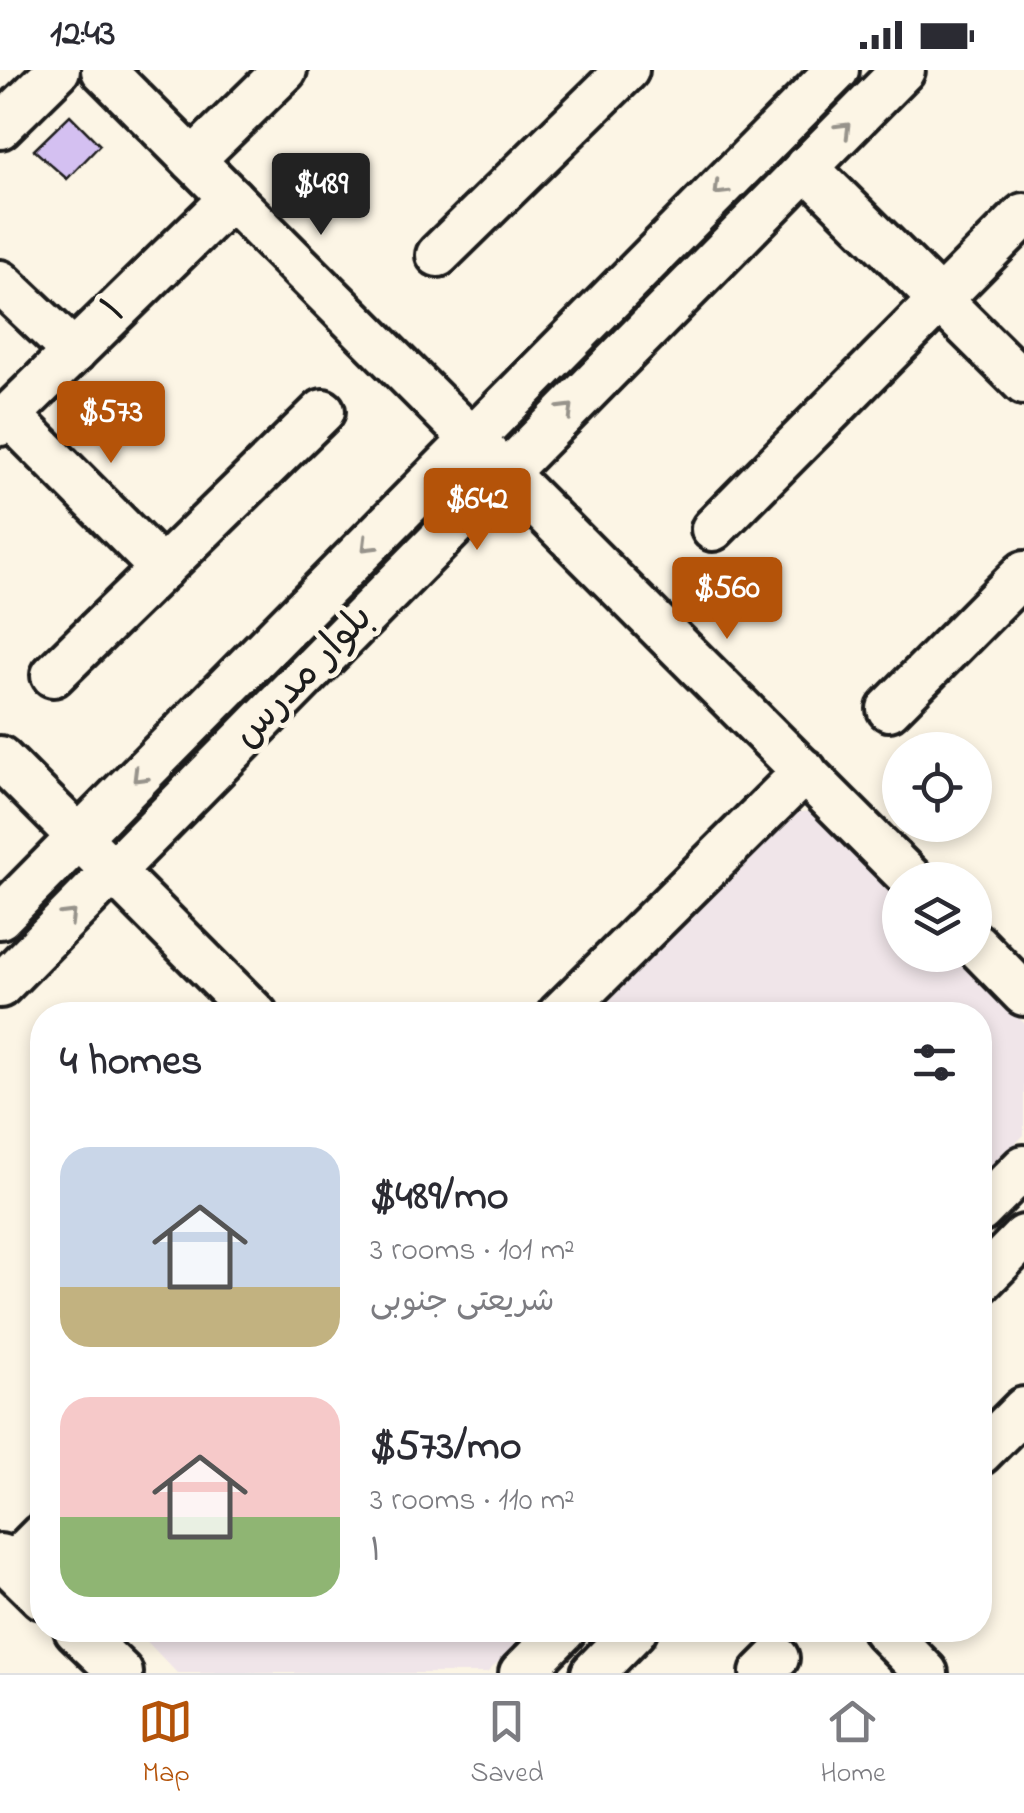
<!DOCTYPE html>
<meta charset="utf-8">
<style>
:root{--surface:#fff;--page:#f2f2f3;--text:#2b2b33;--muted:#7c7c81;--line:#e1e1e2;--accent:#b45309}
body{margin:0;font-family:"Indie Flower","Playpen Sans Arabic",sans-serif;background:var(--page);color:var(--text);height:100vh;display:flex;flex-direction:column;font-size:38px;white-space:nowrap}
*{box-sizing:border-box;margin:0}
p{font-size:32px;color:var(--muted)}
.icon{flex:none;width:55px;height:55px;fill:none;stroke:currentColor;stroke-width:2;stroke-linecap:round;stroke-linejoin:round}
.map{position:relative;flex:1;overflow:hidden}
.sheet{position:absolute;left:30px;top:932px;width:962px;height:640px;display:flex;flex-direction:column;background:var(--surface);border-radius:40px;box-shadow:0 5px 15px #0003}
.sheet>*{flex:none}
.buttons{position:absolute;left:882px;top:662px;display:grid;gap:20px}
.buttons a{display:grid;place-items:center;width:110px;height:110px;border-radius:50%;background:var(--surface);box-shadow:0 5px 15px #0003;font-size:50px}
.price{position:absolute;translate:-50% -85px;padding:0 22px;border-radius:10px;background:var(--accent);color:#fff;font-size:32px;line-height:65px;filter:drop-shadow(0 2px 5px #0008)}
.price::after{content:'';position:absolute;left:50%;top:60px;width:30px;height:22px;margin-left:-15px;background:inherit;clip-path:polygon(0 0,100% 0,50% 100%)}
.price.selected{background:#222;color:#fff}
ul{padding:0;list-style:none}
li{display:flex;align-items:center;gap:30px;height:250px;padding:0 30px}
li span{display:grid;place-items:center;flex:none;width:280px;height:200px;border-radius:30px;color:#555}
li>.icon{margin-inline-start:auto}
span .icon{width:120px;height:120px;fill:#fffc;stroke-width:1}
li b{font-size:42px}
h2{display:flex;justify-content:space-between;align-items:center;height:120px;padding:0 30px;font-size:42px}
.status{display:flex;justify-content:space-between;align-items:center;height:70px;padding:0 50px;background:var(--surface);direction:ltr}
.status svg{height:28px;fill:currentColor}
.dock{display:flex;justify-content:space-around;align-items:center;height:140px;border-top:2px solid var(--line);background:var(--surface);font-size:28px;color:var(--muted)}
.dock a{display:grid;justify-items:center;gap:5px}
.dock .selected{color:var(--accent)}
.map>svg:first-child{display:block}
.built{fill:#f0e5e9}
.building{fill:#d4c0f1;stroke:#1c1c1c;stroke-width:2.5}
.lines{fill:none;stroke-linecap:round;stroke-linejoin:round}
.minor-casing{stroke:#1c1c1c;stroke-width:50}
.minor{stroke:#fcf5e5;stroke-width:42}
.oneway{stroke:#97938b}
.labels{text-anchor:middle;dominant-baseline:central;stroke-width:10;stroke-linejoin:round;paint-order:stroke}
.street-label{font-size:40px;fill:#1c1c1c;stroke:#fcf5e5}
</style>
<div class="status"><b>12:43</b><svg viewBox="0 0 49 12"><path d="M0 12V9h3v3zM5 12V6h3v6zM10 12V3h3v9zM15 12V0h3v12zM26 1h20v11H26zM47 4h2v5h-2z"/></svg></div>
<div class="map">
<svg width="1024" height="1603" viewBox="0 0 1024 1603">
<rect width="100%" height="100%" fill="#fcf5e5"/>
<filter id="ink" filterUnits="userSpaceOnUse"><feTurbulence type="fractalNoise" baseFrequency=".01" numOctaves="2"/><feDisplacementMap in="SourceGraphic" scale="20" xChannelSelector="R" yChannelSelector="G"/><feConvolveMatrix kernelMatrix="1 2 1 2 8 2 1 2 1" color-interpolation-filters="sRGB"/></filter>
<g filter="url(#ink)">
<g class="built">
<path d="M 812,741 L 900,829 L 900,885 L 956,885 L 1024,953 L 1024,1065 L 980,1109 L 980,945 L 584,945 L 789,743 Z"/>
<path d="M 136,1560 L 530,1560 L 487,1603 L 177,1603 Z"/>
</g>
<path class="building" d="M 70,45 L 100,75 L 67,109 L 34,80 Z"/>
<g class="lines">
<g class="minor-casing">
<g id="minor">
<path d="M 103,0 L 912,810"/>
<path d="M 0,57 L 58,0"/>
<path d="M 193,90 L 285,0"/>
<path d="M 806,97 L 1024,313"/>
<path d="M 438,185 L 627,0"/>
<path d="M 0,212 L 74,282"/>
<path d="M 9,345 L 162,499"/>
<path d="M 0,354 L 231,128"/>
<path d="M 713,459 L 1024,145"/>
<path d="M 53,605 L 323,341"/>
<path d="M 889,639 L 1024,503"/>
<path d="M 0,688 L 256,945"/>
<path d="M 0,847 L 837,0"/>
<path d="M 975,874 L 1024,924"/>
<path d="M 0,916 L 903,0"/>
<path d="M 559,945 L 805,701"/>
<path d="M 980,1141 L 1024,1097"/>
<path d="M 980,1212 L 1024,1167"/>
<path d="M 980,1383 L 1024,1339"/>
<path d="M 0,1486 L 42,1527"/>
<path d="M 11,1496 L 42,1465"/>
<path d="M 76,1560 L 121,1603"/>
<path d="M 884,1560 L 926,1603"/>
<path d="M 521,1603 L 564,1560"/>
<path d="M 593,1603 L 635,1560"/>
<path d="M 762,1603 L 777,1588"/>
</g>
</g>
<use href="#minor" class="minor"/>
</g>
<defs><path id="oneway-chevron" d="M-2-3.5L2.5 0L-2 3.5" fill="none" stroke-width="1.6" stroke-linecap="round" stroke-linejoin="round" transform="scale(2.5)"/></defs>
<g class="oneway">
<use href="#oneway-chevron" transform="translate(844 59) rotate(-45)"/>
<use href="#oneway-chevron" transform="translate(720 119) rotate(135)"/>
<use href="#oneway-chevron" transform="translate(567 340) rotate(-45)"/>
<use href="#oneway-chevron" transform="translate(368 475) rotate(135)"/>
<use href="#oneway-chevron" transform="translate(139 706) rotate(135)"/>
<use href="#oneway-chevron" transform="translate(69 846) rotate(-45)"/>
</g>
</g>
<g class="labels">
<g class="street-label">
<text transform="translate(115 241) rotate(-44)">۱</text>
<text transform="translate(304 607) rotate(-46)">بلوار مدرس</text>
</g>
</g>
</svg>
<div class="buttons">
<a><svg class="icon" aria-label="locate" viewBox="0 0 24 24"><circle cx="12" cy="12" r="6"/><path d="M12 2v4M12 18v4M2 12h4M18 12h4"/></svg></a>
<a><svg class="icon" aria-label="layers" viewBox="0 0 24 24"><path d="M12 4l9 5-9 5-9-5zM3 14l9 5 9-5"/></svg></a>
</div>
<b class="price selected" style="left:321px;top:168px">$489</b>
<b class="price" style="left:111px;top:396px">$573</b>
<b class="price" style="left:477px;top:483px">$642</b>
<b class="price" style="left:727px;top:572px">$560</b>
<section class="sheet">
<h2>4 homes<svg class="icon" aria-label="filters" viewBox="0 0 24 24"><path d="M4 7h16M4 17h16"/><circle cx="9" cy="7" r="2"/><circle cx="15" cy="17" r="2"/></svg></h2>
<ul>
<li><span style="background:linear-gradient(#c9d6e8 70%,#c2b280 0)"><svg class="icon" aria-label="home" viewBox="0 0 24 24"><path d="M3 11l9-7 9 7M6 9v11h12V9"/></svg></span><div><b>$489/mo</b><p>3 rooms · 101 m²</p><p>شریعتی جنوبی</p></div></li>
<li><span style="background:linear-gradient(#f6c9c9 60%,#8fb573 0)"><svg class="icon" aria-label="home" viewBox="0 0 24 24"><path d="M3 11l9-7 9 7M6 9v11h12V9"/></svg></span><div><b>$573/mo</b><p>3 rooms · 110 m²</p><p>۱</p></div></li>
</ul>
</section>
</div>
<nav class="dock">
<a class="selected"><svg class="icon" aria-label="map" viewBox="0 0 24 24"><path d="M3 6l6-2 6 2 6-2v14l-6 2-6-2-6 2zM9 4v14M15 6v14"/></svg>Map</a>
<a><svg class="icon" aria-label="saved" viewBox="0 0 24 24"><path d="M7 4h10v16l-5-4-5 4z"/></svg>Saved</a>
<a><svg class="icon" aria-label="home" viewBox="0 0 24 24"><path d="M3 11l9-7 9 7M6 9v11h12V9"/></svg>Home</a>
</nav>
